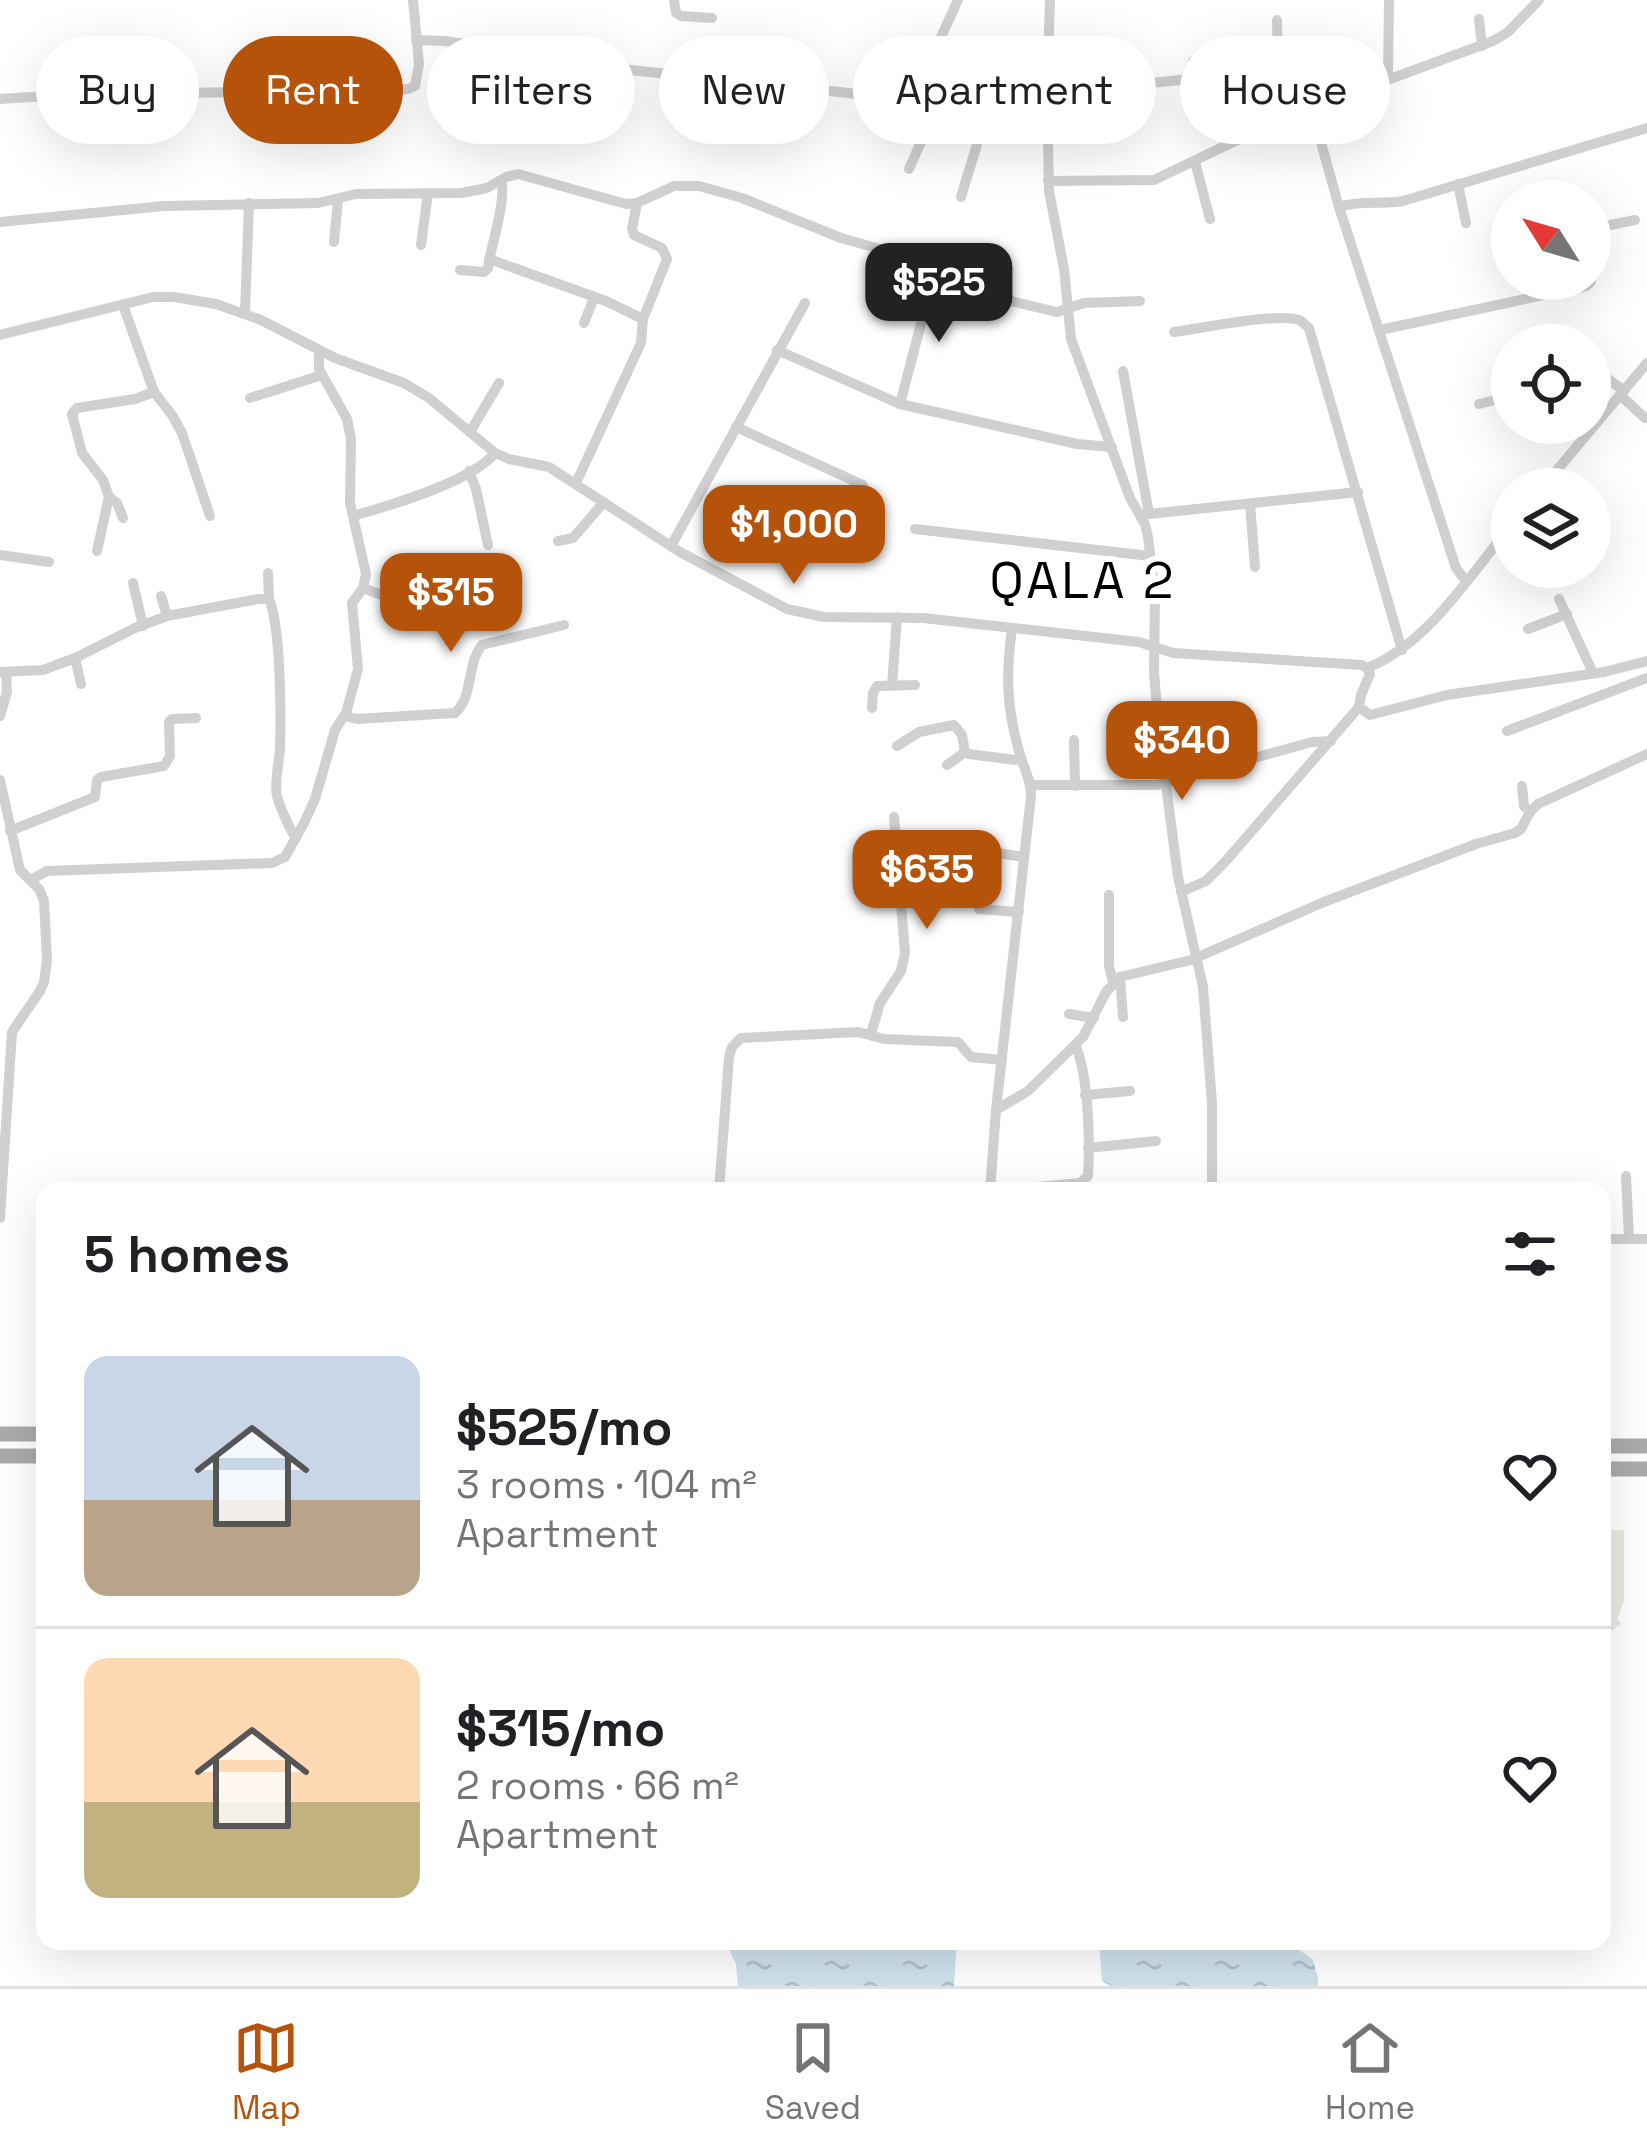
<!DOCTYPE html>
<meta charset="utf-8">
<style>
:root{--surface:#fff;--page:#f6f6f6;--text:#202124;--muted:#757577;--line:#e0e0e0;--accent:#b45309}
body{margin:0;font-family:"Space Grotesk",sans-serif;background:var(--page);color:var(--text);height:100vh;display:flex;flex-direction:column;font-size:45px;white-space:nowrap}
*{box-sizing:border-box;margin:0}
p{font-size:39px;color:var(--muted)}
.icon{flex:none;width:66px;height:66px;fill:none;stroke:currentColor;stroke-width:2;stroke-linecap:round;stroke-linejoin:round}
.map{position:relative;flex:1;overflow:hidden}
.side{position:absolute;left:36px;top:1182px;width:1575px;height:768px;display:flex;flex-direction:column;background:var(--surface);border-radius:24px;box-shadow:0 12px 48px #0002}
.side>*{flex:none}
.top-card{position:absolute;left:36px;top:36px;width:1575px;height:108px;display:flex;gap:24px}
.needle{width:78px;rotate:307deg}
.tools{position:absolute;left:1491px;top:180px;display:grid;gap:24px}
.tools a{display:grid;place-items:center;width:120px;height:120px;border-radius:50%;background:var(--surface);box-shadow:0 12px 48px #0002;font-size:60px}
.price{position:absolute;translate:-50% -102px;padding:0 27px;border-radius:24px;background:var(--accent);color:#fff;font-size:39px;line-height:78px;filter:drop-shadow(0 3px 6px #0008)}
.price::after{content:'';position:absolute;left:50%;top:72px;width:36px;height:27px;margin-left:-18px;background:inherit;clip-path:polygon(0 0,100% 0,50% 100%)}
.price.active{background:#222;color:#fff}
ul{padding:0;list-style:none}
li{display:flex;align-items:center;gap:36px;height:300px;padding:0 48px}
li+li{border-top:3px solid var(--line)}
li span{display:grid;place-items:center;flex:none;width:336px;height:240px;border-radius:24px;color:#555}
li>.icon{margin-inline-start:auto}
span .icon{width:144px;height:144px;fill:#fffc;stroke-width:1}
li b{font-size:51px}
h2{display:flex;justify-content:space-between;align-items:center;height:144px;padding:0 48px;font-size:51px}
.tag{padding:0 42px;border-radius:54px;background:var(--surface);box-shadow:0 12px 48px #0002;font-size:42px;line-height:108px}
.tag.active{background:var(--accent);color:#fff}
.tab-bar{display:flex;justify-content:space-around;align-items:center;height:168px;border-top:3px solid var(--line);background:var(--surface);font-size:33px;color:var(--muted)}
.tab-bar a{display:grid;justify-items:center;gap:6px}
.tab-bar .active{color:var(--accent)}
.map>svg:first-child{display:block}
.park{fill:url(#park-tufts)}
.water{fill:url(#water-ripples)}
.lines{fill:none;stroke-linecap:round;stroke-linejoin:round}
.street{stroke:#d0d0d0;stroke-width:10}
.primary{stroke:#ababab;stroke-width:15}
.labels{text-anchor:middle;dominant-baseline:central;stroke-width:12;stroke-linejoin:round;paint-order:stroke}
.quarter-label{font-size:51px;letter-spacing:3px;fill:#000;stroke:#fff}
</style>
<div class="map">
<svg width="1647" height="1986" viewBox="0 0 1647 1986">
<defs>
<pattern id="park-tufts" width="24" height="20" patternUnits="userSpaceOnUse" patternTransform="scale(3)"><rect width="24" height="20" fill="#e6ecdf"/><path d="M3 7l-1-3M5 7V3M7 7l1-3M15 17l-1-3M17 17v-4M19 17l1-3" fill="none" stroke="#c6cbc0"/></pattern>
<pattern id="water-ripples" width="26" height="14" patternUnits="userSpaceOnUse" patternTransform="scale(3)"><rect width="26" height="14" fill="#cfe2ee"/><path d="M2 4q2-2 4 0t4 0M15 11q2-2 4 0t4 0" fill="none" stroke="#b2c2cd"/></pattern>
</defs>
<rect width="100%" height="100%" fill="#fff"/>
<path class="park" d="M 1602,1530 L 1624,1530 L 1624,1601 L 1617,1619 L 1621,1624 L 1602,1638 Z"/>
<g class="water">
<path d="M 725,1941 L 957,1941 L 954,1986 L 738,1986 L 736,1964 Z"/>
<path d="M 1099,1941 L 1287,1941 L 1313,1960 L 1318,1978 L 1318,1986 L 1111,1986 L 1102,1981 Z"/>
</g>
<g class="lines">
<g class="street">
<path d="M 674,0 L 676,13 L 681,16 L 712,18"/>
<path d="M 1050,0 L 1047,87 L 1049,191 L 1064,269 L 1071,339 L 1130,498 L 1145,524 L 1148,537 L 1155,594 L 1154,673 L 1159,733 L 1178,877 L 1203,987 L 1212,1103 L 1212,1191"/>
<path d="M 1479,19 L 1482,46"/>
<path d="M 1277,20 L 1279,120"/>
<path d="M 941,37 L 958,0"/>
<path d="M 416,40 L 445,41 L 621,69 L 1047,114"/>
<path d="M 1388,79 L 1389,0"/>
<path d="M 1047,87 L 1101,88 L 1190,79 L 1193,61"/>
<path d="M 0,99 L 62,95 L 408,89 L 415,86 L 419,64 L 413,0"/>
<path d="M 1311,107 L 1339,207 L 1456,568 L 1466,581"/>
<path d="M 1195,162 L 1210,219"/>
<path d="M 909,169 L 939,101"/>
<path d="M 1048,181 L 1154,180 L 1279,120 L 1493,41 L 1508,32 L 1539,0"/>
<path d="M 1458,184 L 1466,223"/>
<path d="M 961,197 L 988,108"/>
<path d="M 1339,207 C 1360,200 1381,205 1403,201 L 1647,128"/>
<path d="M 0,222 L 164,206 L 318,203 L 356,194 L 461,193 L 487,188 L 506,177 L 518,174 L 626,204 L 637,203 L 674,186 L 699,186 L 742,198 L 841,238 L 923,261 L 955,283 L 1015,302 L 1057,312 L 1084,303 L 1140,301"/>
<path d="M 1590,229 L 1635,220"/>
<path d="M 334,242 L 338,200"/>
<path d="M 421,245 L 428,193"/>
<path d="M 489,259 L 606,301 L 643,319"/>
<path d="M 460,270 L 484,272 L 488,268 C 491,245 507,199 501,180"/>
<path d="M 123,305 L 154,392 L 172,415 L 182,433 L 210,516"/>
<path d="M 245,313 L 249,203"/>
<path d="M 584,323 L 594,298"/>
<path d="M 1380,330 L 1586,286 L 1591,282 L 1590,274"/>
<path d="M 1174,332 C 1198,329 1283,311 1301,321 C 1304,323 1306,326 1309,328 L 1402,650"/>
<path d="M 0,335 L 153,297 L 174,297 L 216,304 L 261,320 L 335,358 L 404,383 L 429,398 L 495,453 L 509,459 L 549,467 L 680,552 L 787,609 L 824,617 L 923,618 L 1139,642 L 1173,653 L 1362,665 L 1367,668 L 1370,674 L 1361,695 L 1359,707 L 1370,715 L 1447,695 L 1604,672 L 1647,661"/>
<path d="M 777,350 L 900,404 L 1077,444 L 1112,447"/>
<path d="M 1123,371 L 1149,514 L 1144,515"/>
<path d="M 1590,378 L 1608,379 L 1624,391"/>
<path d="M 1620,395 L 1645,418"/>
<path d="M 250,398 L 322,375"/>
<path d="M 900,404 L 928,297 L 937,271"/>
<path d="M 1479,404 L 1512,396"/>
<path d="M 736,427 L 863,485"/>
<path d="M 470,432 L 499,383"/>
<path d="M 469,471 L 476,489 L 488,545"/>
<path d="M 576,483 L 641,343 L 643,319 L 667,259 L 662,248 L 634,235 L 632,229 L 637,203"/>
<path d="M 1541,489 L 1647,363"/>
<path d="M 109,497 L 117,503 L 123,518"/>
<path d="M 1250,504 L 1255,567"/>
<path d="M 1149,514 L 1358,492"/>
<path d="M 353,516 C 389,506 472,481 495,453"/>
<path d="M 915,529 L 1150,556"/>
<path d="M 558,541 L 573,538 L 604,502"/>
<path d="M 671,546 L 805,303"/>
<path d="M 97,551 L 109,497 L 103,480 L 82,453 L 72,414 L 77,408 L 135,399 L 154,392"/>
<path d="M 0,555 L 49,562"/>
<path d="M 268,573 L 269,599"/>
<path d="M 133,583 L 143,626"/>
<path d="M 363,588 L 406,604 L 430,604"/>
<path d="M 161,596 L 167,616"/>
<path d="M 1559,599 L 1593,673"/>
<path d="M 1528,629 L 1567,614"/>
<path d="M 75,658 L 81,684"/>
<path d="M 1367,668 C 1427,645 1472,573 1512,524"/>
<path d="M 0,672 L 43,670 L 75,658 L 135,628 L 167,616 L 258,599 L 269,599 C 281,627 281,716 280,749 C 279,763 274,782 277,796 C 279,805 291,832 296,838"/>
<path d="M 892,685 L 897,617"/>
<path d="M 872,708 L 873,693 L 877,686 L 915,685"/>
<path d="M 0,716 L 7,692 L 6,672"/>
<path d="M 345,716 L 357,719 L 455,713 C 474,696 466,665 482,645 L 564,625"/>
<path d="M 1507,731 L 1647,678"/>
<path d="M 1074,740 L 1075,786"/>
<path d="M 897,746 L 919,732 L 954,725 L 962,735 L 965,752 L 969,754 L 1015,760 L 1021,758"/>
<path d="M 947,765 L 965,752"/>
<path d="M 0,780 L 20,870 L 39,889 L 44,901 L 47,960 L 44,982 L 40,991 L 12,1032 L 0,1218"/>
<path d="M 1031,785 L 1157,785 L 1312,742 L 1331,741"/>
<path d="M 1522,786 L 1524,806 L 1530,812"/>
<path d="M 10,831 L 95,797 L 97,780 L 101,777 L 164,766 L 170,756 L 169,722 L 172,719 L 196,718"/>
<path d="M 958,847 L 1024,857"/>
<path d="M 30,880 L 47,871 L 272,863 L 285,857 L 304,823 L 315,799 L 335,730 L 346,713 L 358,669 L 352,603 L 363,588 L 366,574 L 350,503 L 351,439 L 347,419 L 319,369 L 319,350"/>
<path d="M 1181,892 L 1206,881 L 1225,862 L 1359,707"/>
<path d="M 1109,895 L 1109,966 L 1113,982"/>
<path d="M 979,909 L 1019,912"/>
<path d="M 1120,977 L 1123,1017"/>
<path d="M 1069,1014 L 1094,1018"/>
<path d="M 871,1034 L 880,1003 L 901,971 L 905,953 L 894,817"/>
<path d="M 1085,1095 L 1130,1091"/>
<path d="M 996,1110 L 1028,1091 L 1083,1037 L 1106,992 L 1120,977 L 1191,960 L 1324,902 L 1476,844 L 1515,833 L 1521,829 L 1530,812 L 1538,804 L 1647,754"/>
<path d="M 1088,1148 L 1156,1141"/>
<path d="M 1626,1176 L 1629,1238"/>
<path d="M 719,1191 L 729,1057 L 732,1047 L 741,1038 L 858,1032 L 884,1039 L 958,1042 L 971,1057 L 1002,1060"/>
<path d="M 990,1191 L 996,1110 L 1031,796 C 1031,778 1023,768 1019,751 C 1006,706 1006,673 1012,628"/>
<path d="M 990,1191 L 1080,1183 L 1088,1176 C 1090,1144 1089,1074 1075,1045"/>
<path d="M 1602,1239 L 1647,1239"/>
</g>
<g class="primary">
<path d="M 0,1434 L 45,1434"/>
<path d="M 1602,1446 L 1647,1446"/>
<path d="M 0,1456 L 45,1456"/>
<path d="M 1602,1469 L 1647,1469"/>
</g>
</g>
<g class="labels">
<g class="quarter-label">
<text x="1083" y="580">QALA 2</text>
</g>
</g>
</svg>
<div class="tools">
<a><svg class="needle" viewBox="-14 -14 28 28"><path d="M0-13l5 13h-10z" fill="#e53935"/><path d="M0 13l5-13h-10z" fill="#757577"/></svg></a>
<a><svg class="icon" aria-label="locate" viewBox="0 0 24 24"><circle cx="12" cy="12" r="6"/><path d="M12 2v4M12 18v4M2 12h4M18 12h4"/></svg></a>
<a><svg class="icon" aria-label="layers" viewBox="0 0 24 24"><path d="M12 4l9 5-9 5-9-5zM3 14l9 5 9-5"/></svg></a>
</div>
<b class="price active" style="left:939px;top:345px">$525</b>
<b class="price" style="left:794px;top:587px">$1,000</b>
<b class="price" style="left:451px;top:655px">$315</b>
<b class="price" style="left:1182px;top:803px">$340</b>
<b class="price" style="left:927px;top:932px">$635</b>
<div class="top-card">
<a class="tag">Buy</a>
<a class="tag active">Rent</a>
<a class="tag">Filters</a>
<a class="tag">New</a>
<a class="tag">Apartment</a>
<a class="tag">House</a>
</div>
<section class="side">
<h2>5 homes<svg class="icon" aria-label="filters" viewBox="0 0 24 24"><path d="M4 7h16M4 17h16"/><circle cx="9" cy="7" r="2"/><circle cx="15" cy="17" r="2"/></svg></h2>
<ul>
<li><span style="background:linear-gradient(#c9d6e8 60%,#b9a48a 0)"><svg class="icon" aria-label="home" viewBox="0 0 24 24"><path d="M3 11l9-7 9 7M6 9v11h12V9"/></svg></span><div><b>$525/mo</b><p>3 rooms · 104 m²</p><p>Apartment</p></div><svg class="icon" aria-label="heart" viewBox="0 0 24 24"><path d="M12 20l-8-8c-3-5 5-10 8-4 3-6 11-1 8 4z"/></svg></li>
<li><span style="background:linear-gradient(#ffd9b3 60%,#c2b280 0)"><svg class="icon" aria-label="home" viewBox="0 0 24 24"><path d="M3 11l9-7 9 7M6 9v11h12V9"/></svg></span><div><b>$315/mo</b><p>2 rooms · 66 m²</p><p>Apartment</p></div><svg class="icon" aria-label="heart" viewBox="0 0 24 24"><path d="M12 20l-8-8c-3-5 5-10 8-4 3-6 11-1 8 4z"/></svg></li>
</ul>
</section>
</div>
<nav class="tab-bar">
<a class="active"><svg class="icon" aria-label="map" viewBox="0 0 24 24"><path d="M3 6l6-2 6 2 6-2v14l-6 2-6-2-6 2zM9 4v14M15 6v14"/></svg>Map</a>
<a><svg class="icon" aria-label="saved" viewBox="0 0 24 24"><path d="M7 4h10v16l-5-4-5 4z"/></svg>Saved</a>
<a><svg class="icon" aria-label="home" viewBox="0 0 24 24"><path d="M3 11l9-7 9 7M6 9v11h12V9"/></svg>Home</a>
</nav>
